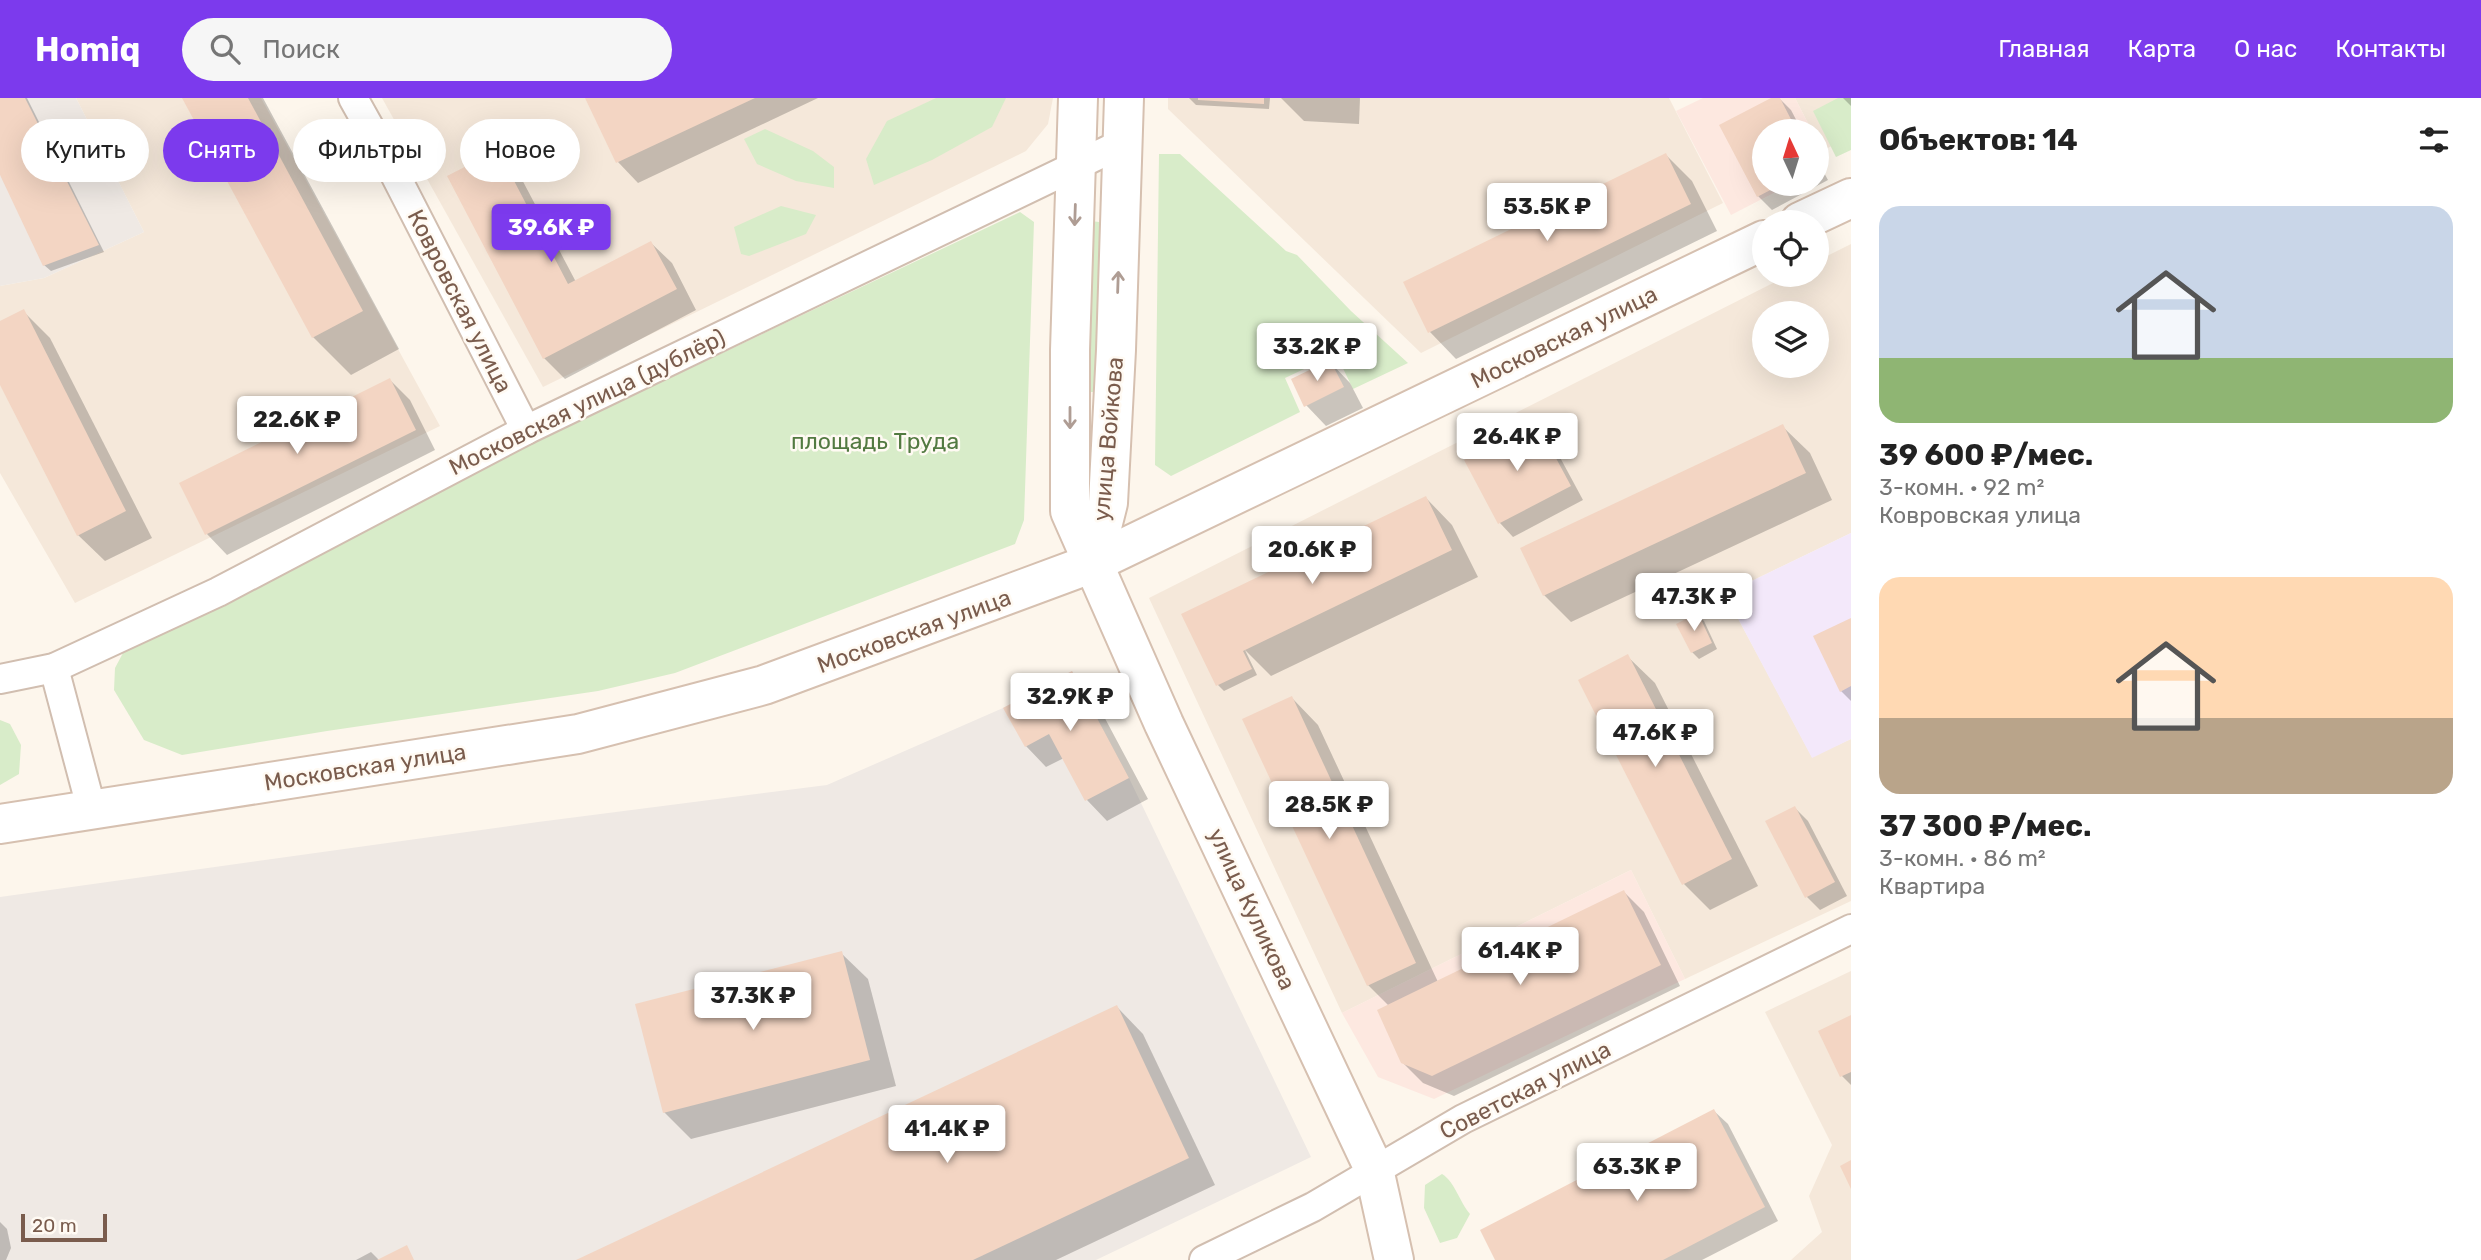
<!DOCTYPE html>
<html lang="ru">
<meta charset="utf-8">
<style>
:root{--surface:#fff;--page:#f6f6f6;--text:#222;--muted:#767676;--accent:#7c3aed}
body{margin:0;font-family:Rubik,sans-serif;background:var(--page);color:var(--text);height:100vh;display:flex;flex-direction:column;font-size:26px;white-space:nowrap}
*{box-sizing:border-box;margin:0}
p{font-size:23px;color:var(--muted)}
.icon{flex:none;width:38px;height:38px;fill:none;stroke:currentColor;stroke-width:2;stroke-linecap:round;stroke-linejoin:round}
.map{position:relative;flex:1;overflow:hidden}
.panel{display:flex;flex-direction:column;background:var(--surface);width:630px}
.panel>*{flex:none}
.banner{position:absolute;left:21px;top:21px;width:665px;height:63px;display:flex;gap:14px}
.needle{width:46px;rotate:356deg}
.buttons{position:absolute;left:1752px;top:21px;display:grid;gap:14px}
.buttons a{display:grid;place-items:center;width:77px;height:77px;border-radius:50%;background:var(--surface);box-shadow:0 7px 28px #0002;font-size:35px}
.scale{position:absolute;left:21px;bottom:18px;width:86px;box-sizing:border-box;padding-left:7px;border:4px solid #7a5c4d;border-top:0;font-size:19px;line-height:24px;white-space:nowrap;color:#7a5c4d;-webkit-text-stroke:5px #fffaf3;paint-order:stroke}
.price{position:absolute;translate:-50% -60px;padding:0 16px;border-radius:7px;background:#fff;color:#222;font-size:23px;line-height:46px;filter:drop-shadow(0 2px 4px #0008)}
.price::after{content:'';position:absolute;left:50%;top:42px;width:21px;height:16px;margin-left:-10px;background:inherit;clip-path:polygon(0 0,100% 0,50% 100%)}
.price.current{background:var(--accent);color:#fff}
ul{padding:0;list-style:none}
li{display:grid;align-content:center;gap:14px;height:371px;padding:0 28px}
li span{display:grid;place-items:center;height:217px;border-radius:21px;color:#555}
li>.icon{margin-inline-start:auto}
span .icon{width:126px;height:126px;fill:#fffc;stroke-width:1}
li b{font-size:30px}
h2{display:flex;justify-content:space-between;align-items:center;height:84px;padding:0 28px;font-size:30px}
.chip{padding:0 24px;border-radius:32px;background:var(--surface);box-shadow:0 7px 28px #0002;font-size:24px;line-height:63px}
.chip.current{background:var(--accent);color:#fff}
header{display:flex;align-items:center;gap:42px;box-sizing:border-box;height:98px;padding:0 35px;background:var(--accent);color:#fff}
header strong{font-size:33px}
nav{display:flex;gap:38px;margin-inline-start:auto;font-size:24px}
.search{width:490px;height:63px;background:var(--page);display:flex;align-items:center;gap:18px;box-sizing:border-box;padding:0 24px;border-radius:38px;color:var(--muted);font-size:26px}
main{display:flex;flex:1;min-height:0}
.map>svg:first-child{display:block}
.residential{fill:#f5e8da;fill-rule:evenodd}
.commercial{fill:#fde8e0}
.industrial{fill:#efe9e4}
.education{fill:#f3e8fa}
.green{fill:#d8ecc9}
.shadow{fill:#0003}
.building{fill:#f3d5c3}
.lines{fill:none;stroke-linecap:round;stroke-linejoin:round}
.street-casing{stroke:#d1beb0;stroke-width:32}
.secondary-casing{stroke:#d6c0b0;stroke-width:42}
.street{stroke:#fff;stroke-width:28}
.secondary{stroke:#fff;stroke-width:38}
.oneway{stroke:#af9d94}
.labels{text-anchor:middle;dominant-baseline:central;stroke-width:5;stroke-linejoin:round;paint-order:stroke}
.street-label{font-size:23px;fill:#7a5c4d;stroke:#fffaf3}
.park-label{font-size:23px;fill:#537a41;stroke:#fffaf3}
</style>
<header>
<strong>Homiq</strong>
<div class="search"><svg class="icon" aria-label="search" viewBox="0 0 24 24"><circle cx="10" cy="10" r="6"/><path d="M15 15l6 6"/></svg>Поиск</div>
<nav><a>Главная</a><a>Карта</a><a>О нас</a><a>Контакты</a></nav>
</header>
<main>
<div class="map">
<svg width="1851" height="1162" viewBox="0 0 1851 1162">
<rect width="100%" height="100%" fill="#fdf6ec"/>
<g class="residential">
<path d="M 76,0 L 261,0 L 440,328 L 75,505 L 0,375 L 0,188 L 44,180 L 144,134 Z"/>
<path d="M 382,0 L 1053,0 L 1048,26 L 1026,53 L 543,289 Z"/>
<path d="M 1168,0 L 1669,0 L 1723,105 L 1421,255 L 1168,11 Z"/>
<path d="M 1795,0 L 1851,0 L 1851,38 L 1822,53 L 1817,42 L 1816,33 L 1812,33 Z"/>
<path d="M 1851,146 L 1851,435 L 1725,496 L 1812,659 L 1851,641 L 1851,803 L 1685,881 L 1631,772 L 1342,915 L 1149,500 L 1789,177 L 1816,177 L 1817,163 ZM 1764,215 L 1816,215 L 1816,268 L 1764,268 Z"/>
<path d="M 1851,873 L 1851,1162 L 1791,1162 L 1822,1134 L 1809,1098 L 1832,1047 L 1765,914 Z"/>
</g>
<g class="commercial">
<path d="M 1703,0 L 1795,0 L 1812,33 L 1764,33 L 1764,86 L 1791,86 L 1731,117 L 1676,13 Z"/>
<path d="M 1631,772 L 1685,881 L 1434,1001 L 1378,979 L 1342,915 Z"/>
</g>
<g class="industrial">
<path d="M 0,0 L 76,0 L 144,134 L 44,180 L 0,188 Z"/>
<path d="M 1072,573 L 1129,680 L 1311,1059 L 1096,1162 L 0,1162 L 0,799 L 538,724 L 827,687 L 1003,610 Z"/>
</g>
<path class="education" d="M 1851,435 L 1851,641 L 1812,660 L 1725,496 Z"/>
<g class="green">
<path d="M 936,0 L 1006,0 L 992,29 L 932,62 L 874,87 L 866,61 L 887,23 Z"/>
<path d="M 1838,0 L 1851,0 L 1851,52 L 1836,59 L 1813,13 Z"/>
<path d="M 765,31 L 813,53 L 834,69 L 834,90 L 796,83 L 757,66 L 744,41 Z"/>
<path d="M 1159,56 L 1180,56 L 1286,153 L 1297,157 L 1351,213 L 1408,265 L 1353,291 L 1336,256 L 1285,280 L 1300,314 L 1171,378 L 1155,367 Z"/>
<path d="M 781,108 L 816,117 L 806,136 L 749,158 L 741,156 L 734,129 Z"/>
<path d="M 1020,114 L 1034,124 L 1024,422 L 1015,446 L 675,575 L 598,593 L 327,633 L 182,657 L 144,642 L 114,592 L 115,570 L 123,555 L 553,335 Z"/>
<path d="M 1091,123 L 1099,124 L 1103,129 L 1097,288 L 1093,294 L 1085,294 Z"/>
<path d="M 0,622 L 10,626 L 21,647 L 19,676 L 0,687 Z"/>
<path d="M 1442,1076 C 1455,1084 1459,1103 1470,1116 L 1457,1140 L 1440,1145 L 1424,1110 L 1425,1087 Z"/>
</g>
<g class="shadow">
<path d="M 0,0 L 27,0 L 104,154 L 51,173 L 44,167 L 0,73 Z"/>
<path d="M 184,0 L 263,0 L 399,251 L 351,277 L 313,239 Z"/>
<path d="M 587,0 L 818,0 L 638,85 L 618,64 Z"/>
<path d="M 1189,0 L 1270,0 L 1269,11 L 1196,7 Z"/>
<path d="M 1281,0 L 1360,0 L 1359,26 L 1304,23 Z"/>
<path d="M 1774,0 L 1779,0 L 1791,12 L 1802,33 L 1764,33 L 1764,86 L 1816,86 L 1816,60 L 1828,82 L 1772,112 L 1758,98 L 1721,28 Z"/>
<path d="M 1843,0 L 1851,0 L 1851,8 Z"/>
<path d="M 497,54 L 518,74 L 576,184 L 651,145 L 672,165 L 696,212 L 565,281 L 544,260 Z"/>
<path d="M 1666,57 L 1692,83 L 1717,133 L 1456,261 L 1430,234 L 1405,185 Z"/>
<path d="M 23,213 L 50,240 L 152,440 L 105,463 L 78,437 L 0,283 L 0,225 Z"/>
<path d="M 1330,264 L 1350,285 L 1363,310 L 1326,328 L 1306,307 Z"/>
<path d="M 390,282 L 410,302 L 435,352 L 227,457 L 207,436 L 181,386 Z"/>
<path d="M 1536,325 L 1549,339 L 1583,402 L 1513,439 L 1500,425 L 1466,362 Z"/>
<path d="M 1783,329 L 1810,355 L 1832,402 L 1571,524 L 1544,497 Z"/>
<path d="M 1426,400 L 1452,427 L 1478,479 L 1271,578 L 1245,552 L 1257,577 L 1224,593 L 1218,587 L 1184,517 Z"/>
<path d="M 1697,517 L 1704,523 L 1717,551 L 1699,561 L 1692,554 Z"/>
<path d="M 1851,522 L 1851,603 L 1841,593 Z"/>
<path d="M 1628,559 L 1655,585 L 1758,788 L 1710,812 L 1684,786 Z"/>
<path d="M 1072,575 L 1092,596 L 1148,701 L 1107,723 L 1087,702 L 1064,660 L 1046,669 L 1026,648 L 1006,610 Z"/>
<path d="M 1292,600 L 1318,627 L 1438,884 L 1624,794 L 1644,814 L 1680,888 L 1454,998 L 1423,985 L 1402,964 L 1389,908 L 1368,887 L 1245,622 Z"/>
<path d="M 1795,710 L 1808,723 L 1847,798 L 1820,812 L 1807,799 Z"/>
<path d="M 841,855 L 868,881 L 896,988 L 691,1041 L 664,1014 Z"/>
<path d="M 1117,909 L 1143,936 L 1215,1087 L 1056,1162 L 580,1162 Z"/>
<path d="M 1851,919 L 1851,987 L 1842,978 L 1820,934 Z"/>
<path d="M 1714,1013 L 1728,1026 L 1778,1123 L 1702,1162 L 1497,1162 Z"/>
<path d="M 0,1124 L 7,1131 L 11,1150 L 6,1162 L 0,1162 Z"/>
<path d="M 371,1154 L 379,1162 L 356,1162 Z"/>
</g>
<g class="building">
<path d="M 0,0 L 25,0 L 99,147 L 43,168 L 0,77 Z"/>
<path d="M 182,0 L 248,0 L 363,213 L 312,240 Z"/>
<path d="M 585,0 L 755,0 L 616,65 Z"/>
<path d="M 1198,0 L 1264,0 L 1264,6 L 1198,2 Z"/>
<path d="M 1771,0 L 1780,0 L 1797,33 L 1764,33 L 1764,86 L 1782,86 L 1757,99 L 1719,27 Z"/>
<path d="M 498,52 L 568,186 L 651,143 L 677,191 L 543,261 L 447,78 Z"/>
<path d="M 1666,55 L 1691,106 L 1428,235 L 1403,184 Z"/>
<path d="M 24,211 L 126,413 L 77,438 L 0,287 L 0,223 Z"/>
<path d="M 1330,262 L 1344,289 L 1304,309 L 1291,281 Z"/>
<path d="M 390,280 L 416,332 L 205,437 L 179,385 Z"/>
<path d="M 1536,323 L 1571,388 L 1498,426 L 1464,362 Z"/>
<path d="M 1783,326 L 1806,375 L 1543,498 L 1520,450 Z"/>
<path d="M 1426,398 L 1452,452 L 1243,553 L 1252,571 L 1216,588 L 1181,516 Z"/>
<path d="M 1698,515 L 1712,545 L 1691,555 L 1676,526 Z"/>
<path d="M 1851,520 L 1851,588 L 1840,594 L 1813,538 Z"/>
<path d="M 1628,556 L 1732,761 L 1682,787 L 1578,582 Z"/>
<path d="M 1072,573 L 1129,680 L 1085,703 L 1049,636 L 1025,649 L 1003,610 Z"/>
<path d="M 1292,598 L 1416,865 L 1367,888 L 1242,621 Z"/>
<path d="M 1795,708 L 1835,784 L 1805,800 L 1765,723 Z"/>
<path d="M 1624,792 L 1661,867 L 1432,978 L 1401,965 L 1377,912 Z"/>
<path d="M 842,853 L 870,962 L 663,1015 L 635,906 Z"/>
<path d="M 1117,907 L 1189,1060 L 973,1162 L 576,1162 Z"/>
<path d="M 1851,917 L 1851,974 L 1840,979 L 1818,933 Z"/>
<path d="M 1714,1011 L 1765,1109 L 1663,1162 L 1495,1162 L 1480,1132 Z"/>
<path d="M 1851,1062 L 1851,1091 L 1840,1068 Z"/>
<path d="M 407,1147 L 414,1162 L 377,1162 Z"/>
</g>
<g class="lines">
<g class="street-casing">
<g id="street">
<path d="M 353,0 L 386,59 L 526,332"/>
<path d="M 54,570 L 92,713"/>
<path d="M 0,581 L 54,570 L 218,494 L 526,332 L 1123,45"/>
<path d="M 1204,1162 L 1313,1109 L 1463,1021 L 1851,831"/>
</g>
</g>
<g class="secondary-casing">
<g id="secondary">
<path d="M 1078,0 L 1070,252 L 1070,413 L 1164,626 L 1374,1071 L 1394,1162"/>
<path d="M 1800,124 L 1851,100"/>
<path d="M 1093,465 L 1108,405 L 1116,252 L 1124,0"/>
<path d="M 0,726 L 578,636 L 764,587 L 1093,465 L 1764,142"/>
</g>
</g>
<use href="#street" class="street"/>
<use href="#secondary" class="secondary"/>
</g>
<defs><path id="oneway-shaft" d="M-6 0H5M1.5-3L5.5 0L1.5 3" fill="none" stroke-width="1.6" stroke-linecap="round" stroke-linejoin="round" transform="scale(1.75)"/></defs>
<g class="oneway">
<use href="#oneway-shaft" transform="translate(1075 117) rotate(92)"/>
<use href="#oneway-shaft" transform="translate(1118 184) rotate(-88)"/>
<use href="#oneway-shaft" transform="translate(1070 320) rotate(90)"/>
</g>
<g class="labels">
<g class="street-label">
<text transform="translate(460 203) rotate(63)">Ковровская улица</text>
<text transform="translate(1564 239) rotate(-26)">Московская улица</text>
<text transform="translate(587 304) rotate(-26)">Московская улица (дублёр)</text>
<text transform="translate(1108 341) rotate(-85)">улица Войкова</text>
<text transform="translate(914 533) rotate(-20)">Московская улица</text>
<text transform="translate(365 669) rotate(-9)">Московская улица</text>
<text transform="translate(1252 811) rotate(65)">улица Куликова</text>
<text transform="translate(1525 992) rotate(-27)">Советская улица</text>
</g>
<g class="park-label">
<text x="875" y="343">площадь Труда</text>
</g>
</g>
</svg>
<div class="buttons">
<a><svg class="needle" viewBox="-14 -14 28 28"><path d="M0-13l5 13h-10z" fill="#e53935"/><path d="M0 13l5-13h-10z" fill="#767676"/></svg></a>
<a><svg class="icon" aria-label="locate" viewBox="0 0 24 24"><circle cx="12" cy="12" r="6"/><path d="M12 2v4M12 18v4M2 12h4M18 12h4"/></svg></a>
<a><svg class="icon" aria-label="layers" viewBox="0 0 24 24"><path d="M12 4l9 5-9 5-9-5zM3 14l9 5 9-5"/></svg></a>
</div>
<div class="scale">20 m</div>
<b class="price" style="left:1547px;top:145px">53.5K ₽</b>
<b class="price current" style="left:551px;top:166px">39.6K ₽</b>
<b class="price" style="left:1317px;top:285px">33.2K ₽</b>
<b class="price" style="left:297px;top:358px">22.6K ₽</b>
<b class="price" style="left:1517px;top:375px">26.4K ₽</b>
<b class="price" style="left:1312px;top:488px">20.6K ₽</b>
<b class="price" style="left:1694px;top:535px">47.3K ₽</b>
<b class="price" style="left:1070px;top:635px">32.9K ₽</b>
<b class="price" style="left:1655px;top:671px">47.6K ₽</b>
<b class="price" style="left:1329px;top:743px">28.5K ₽</b>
<b class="price" style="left:1520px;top:889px">61.4K ₽</b>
<b class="price" style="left:753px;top:934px">37.3K ₽</b>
<b class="price" style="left:947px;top:1067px">41.4K ₽</b>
<b class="price" style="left:1637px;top:1105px">63.3K ₽</b>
<div class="banner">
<a class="chip">Купить</a>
<a class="chip current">Снять</a>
<a class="chip">Фильтры</a>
<a class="chip">Новое</a>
</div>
</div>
<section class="panel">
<h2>Объектов: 14<svg class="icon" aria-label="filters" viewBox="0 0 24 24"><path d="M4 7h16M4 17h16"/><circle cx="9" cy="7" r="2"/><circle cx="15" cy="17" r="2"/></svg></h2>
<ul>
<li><span style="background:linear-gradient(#c9d6e8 70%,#8fb573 0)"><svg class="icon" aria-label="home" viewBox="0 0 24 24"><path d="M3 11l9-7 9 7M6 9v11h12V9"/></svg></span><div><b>39 600 ₽/мес.</b><p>3-комн. · 92 m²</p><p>Ковровская улица</p></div></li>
<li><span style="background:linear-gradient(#ffd9b3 65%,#b9a48a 0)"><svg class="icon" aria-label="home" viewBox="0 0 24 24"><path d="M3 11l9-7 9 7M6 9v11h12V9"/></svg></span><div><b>37 300 ₽/мес.</b><p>3-комн. · 86 m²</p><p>Квартира</p></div></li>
</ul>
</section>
</main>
